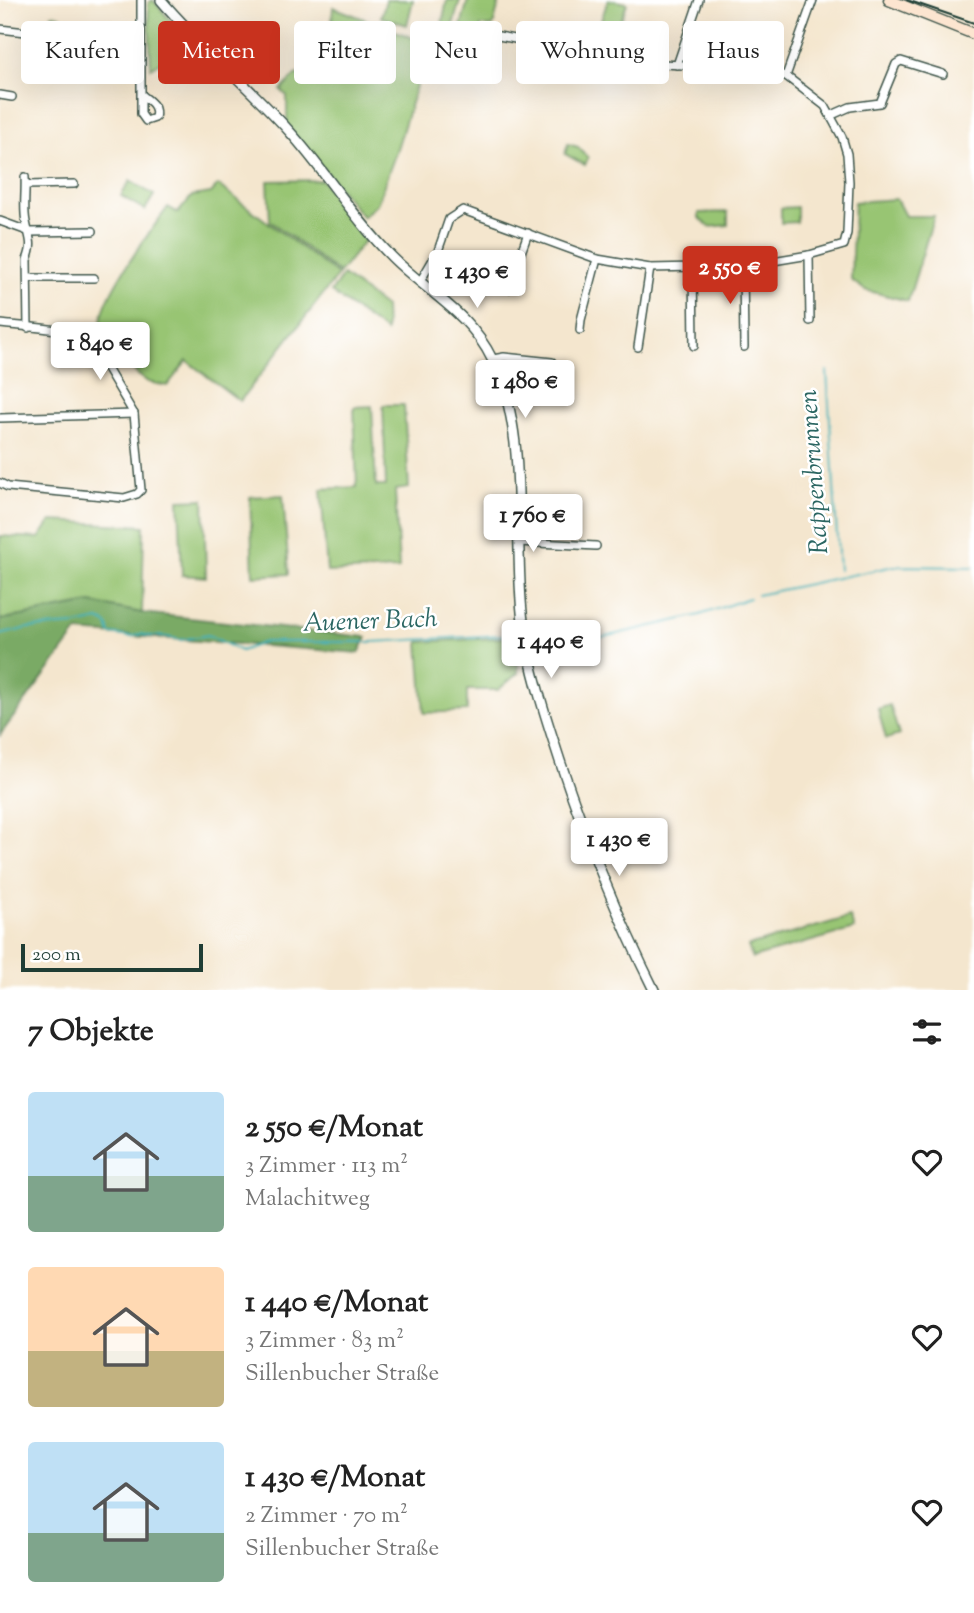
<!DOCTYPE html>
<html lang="de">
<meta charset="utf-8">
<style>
:root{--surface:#fff;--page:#f6f6f6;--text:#222;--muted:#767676;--accent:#c8321e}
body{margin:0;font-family:"Sorts Mill Goudy",serif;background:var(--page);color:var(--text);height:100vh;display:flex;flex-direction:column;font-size:26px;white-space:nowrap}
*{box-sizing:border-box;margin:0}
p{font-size:23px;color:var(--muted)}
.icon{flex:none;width:38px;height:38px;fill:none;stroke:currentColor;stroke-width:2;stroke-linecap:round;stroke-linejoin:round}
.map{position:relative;height:990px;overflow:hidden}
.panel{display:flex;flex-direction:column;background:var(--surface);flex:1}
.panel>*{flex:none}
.top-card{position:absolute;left:21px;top:21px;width:933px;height:63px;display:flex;gap:14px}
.scale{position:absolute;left:21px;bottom:18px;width:182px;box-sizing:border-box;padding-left:7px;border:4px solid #1f3d34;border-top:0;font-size:19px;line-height:24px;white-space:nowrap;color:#1f3d34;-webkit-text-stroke:5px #fff;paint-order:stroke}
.price{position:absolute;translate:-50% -60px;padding:0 16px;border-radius:7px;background:#fff;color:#222;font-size:23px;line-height:46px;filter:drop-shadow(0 2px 4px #0008)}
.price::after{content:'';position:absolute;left:50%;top:42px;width:21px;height:16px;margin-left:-10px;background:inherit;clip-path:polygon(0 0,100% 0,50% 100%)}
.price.selected{background:var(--accent);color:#fff}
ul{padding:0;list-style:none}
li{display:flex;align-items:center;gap:21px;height:175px;padding:0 28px}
li span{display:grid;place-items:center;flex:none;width:196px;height:140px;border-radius:7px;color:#555}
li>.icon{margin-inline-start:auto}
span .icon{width:84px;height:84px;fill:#fffc;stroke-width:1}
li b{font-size:30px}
h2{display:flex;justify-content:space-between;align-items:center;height:84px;padding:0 28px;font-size:30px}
.chip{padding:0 24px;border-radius:7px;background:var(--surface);box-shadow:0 7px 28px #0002;font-size:24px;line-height:63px}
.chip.selected{background:var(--accent);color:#fff}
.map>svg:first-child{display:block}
.green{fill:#98c573;stroke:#5c8154;stroke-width:2}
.forest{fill:#7aaa65;stroke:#4c744c;stroke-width:2}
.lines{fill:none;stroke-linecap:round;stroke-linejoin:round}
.stream{stroke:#40b1b8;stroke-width:2}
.minor-casing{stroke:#3f564b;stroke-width:10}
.tertiary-casing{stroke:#3f564b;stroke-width:12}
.secondary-casing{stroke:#3f564b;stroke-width:13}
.minor{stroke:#fff;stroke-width:7}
.tertiary{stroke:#fff;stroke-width:9}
.secondary{stroke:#fce5d0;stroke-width:10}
.tram{stroke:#1f3d34;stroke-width:2}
.labels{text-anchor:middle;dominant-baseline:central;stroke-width:5;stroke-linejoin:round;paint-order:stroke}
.water-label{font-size:26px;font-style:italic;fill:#2b6662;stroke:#fff}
</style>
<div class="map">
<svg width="974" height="990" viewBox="0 0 974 990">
<rect width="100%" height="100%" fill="#fff"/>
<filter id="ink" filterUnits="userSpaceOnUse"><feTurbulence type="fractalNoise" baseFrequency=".0143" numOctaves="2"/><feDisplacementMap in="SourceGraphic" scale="14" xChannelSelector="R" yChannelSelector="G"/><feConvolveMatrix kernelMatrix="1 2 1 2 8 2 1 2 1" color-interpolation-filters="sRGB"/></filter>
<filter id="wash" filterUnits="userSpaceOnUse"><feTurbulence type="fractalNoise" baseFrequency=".00686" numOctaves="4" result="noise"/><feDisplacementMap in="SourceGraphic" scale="28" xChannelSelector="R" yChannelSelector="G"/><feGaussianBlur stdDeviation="1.57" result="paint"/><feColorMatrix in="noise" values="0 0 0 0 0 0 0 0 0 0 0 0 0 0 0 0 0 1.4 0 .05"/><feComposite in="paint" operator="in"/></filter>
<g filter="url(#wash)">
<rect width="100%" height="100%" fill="#f4e6ce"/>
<g class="green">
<path d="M 153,0 L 190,43 L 151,68 L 148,3 Z"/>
<path d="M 386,0 L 413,0 L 407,25 L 381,17 Z"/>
<path d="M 447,0 L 460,0 L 448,42 L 439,39 Z"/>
<path d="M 468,0 L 500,0 L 493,26 L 481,26 L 474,46 L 456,45 Z"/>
<path d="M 608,0 L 627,3 L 615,38 L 597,32 Z"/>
<path d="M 333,7 L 429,44 L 396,152 L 377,204 L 363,217 L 287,126 L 287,96 L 281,90 L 297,74 L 329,73 Z"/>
<path d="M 52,14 C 78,15 70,60 58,75 L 53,73 L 54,39 Z"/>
<path d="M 568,144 L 578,147 L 588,158 L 585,165 L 565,154 Z"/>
<path d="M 322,180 L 365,240 L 339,273 L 270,221 L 268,181 Z"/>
<path d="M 130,181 L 154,195 L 145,210 L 121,196 Z"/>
<path d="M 218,185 L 338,275 L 240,401 L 187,361 L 167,386 L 148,382 L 137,374 L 101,323 C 103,293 150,232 168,207 L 178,213 L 192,196 L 211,193 Z"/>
<path d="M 896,199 L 905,216 L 934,216 L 908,301 L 865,290 L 851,280 L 854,202 Z"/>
<path d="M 797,207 L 797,222 L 781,223 L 781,208 Z"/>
<path d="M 728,212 L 728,225 L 710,227 L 699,218 L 699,213 Z"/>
<path d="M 343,275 L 385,307 L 386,332 L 331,292 Z"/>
<path d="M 383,405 L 404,405 L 409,488 L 395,490 L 399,569 L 327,572 L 321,489 L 357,487 L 354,407 L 372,406 L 376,486 L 386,486 Z"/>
<path d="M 283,495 L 289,574 L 253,576 L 250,497 Z"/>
<path d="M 204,499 L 206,577 L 182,575 L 179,500 Z"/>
<path d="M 51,521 L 144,526 L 142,613 L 90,603 L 0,620 L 0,536 L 39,538 Z"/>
<path d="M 517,637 L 518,673 L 498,690 L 467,690 L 467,711 L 424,713 L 419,642 Z"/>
<path d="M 890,705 L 899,735 L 886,739 L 878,709 Z"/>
<path d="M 850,917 L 854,929 L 752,958 L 748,946 Z"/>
</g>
<path class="forest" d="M 91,603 L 142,613 L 367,637 L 359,653 L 77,632 L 0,735 L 0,620 Z"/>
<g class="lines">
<g class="stream">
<path d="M 827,371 L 839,570"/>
<path d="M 757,595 L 894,566 L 974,567"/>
<path d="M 528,634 L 562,643 L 578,643 L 700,615 L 749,598"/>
<path d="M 0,635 L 28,628 L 76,625 L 99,620 L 107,624 L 110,634 L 130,637 L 142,634 L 146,636 L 162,636 L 181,640 L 208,635 L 241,651 L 265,642 L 372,642 L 522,634"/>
</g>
</g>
</g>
<g filter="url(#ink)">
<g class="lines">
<g class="minor-casing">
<g id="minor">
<path d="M 141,0 L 141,114 L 146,121 L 155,118 C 158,106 151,102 142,95"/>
<path d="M 0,29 L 26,32"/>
<path d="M 677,65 L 699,0"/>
<path d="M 786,76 L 813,0"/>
<path d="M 0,95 L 12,97"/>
<path d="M 832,115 L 850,107 L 880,103 L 896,64 L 901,61 L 943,74"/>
<path d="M 25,177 C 26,191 23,208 26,222 C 29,238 34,243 27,260 L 28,328"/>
<path d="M 26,185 L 74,184"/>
<path d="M 0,221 L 30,232 L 93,231"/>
<path d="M 809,255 L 810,321"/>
<path d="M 743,266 L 744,347"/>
<path d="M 693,268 L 694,346"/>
<path d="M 28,278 L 94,278"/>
<path d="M 421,280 L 438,251 L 449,219 L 463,210 L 597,259 L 650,268 L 743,266 L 809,255 L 844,245 L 847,233 L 849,182 L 847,154 L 842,137 L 825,106 L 786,76 L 745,68 L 641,63 L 488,34"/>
<path d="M 508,289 L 528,233"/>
<path d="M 0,324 C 22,327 78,328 92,343 L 134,414 L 141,490 L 137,494 L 124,498 L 8,487 L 0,483"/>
<path d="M 580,330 L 581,320 L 597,259"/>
<path d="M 638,347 L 650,268"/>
<path d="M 493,359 L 504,357 L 552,362"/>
<path d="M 0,418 L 134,414"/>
<path d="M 518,542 L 596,546"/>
</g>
</g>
<g class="tertiary-casing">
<path id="tertiary" d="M 161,0 C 201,47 249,86 290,132 C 326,172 354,219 392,257 C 427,292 470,313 492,359 C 531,436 512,538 523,621 C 530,669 545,715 560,761 C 586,839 617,916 654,990"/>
</g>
<g class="secondary-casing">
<path id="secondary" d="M 889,0 L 974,34"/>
</g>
<use href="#minor" class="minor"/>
<use href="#tertiary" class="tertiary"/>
<use href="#secondary" class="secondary"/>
<path class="tram" d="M 907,0 L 974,23"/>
</g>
</g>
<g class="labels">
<g class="water-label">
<text transform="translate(815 472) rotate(-94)">Rappenbrunnen</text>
<text transform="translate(370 622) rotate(-2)">Auener Bach</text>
</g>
</g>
</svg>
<div class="scale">200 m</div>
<b class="price selected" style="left:730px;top:306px">2 550 €</b>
<b class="price" style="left:477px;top:310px">1 430 €</b>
<b class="price" style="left:100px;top:382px">1 840 €</b>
<b class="price" style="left:525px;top:420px">1 480 €</b>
<b class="price" style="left:533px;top:554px">1 760 €</b>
<b class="price" style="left:551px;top:680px">1 440 €</b>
<b class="price" style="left:619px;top:878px">1 430 €</b>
<div class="top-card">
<a class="chip">Kaufen</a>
<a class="chip selected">Mieten</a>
<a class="chip">Filter</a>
<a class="chip">Neu</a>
<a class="chip">Wohnung</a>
<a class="chip">Haus</a>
</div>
</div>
<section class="panel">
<h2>7 Objekte<svg class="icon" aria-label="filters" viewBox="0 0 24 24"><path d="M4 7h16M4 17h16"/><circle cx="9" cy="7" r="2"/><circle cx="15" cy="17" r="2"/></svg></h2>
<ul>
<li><span style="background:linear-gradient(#bfe0f5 60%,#7fa58c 0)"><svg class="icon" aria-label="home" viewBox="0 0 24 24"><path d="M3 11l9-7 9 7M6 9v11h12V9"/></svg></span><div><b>2 550 €/Monat</b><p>3 Zimmer · 113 m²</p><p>Malachitweg</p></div><svg class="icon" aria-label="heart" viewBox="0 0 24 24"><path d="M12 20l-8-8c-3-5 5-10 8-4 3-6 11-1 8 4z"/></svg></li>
<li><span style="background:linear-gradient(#ffd9b3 60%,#c2b280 0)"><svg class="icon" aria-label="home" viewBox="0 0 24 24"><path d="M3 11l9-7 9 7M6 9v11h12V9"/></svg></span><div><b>1 440 €/Monat</b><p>3 Zimmer · 83 m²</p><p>Sillenbucher Straße</p></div><svg class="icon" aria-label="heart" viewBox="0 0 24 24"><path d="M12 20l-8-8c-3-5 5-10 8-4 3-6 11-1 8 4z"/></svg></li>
<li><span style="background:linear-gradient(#bfe0f5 65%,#7fa58c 0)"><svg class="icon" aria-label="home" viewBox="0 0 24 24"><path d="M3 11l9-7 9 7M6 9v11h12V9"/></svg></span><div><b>1 430 €/Monat</b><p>2 Zimmer · 70 m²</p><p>Sillenbucher Straße</p></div><svg class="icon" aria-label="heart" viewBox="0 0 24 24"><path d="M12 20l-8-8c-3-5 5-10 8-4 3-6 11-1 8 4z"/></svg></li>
</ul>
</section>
